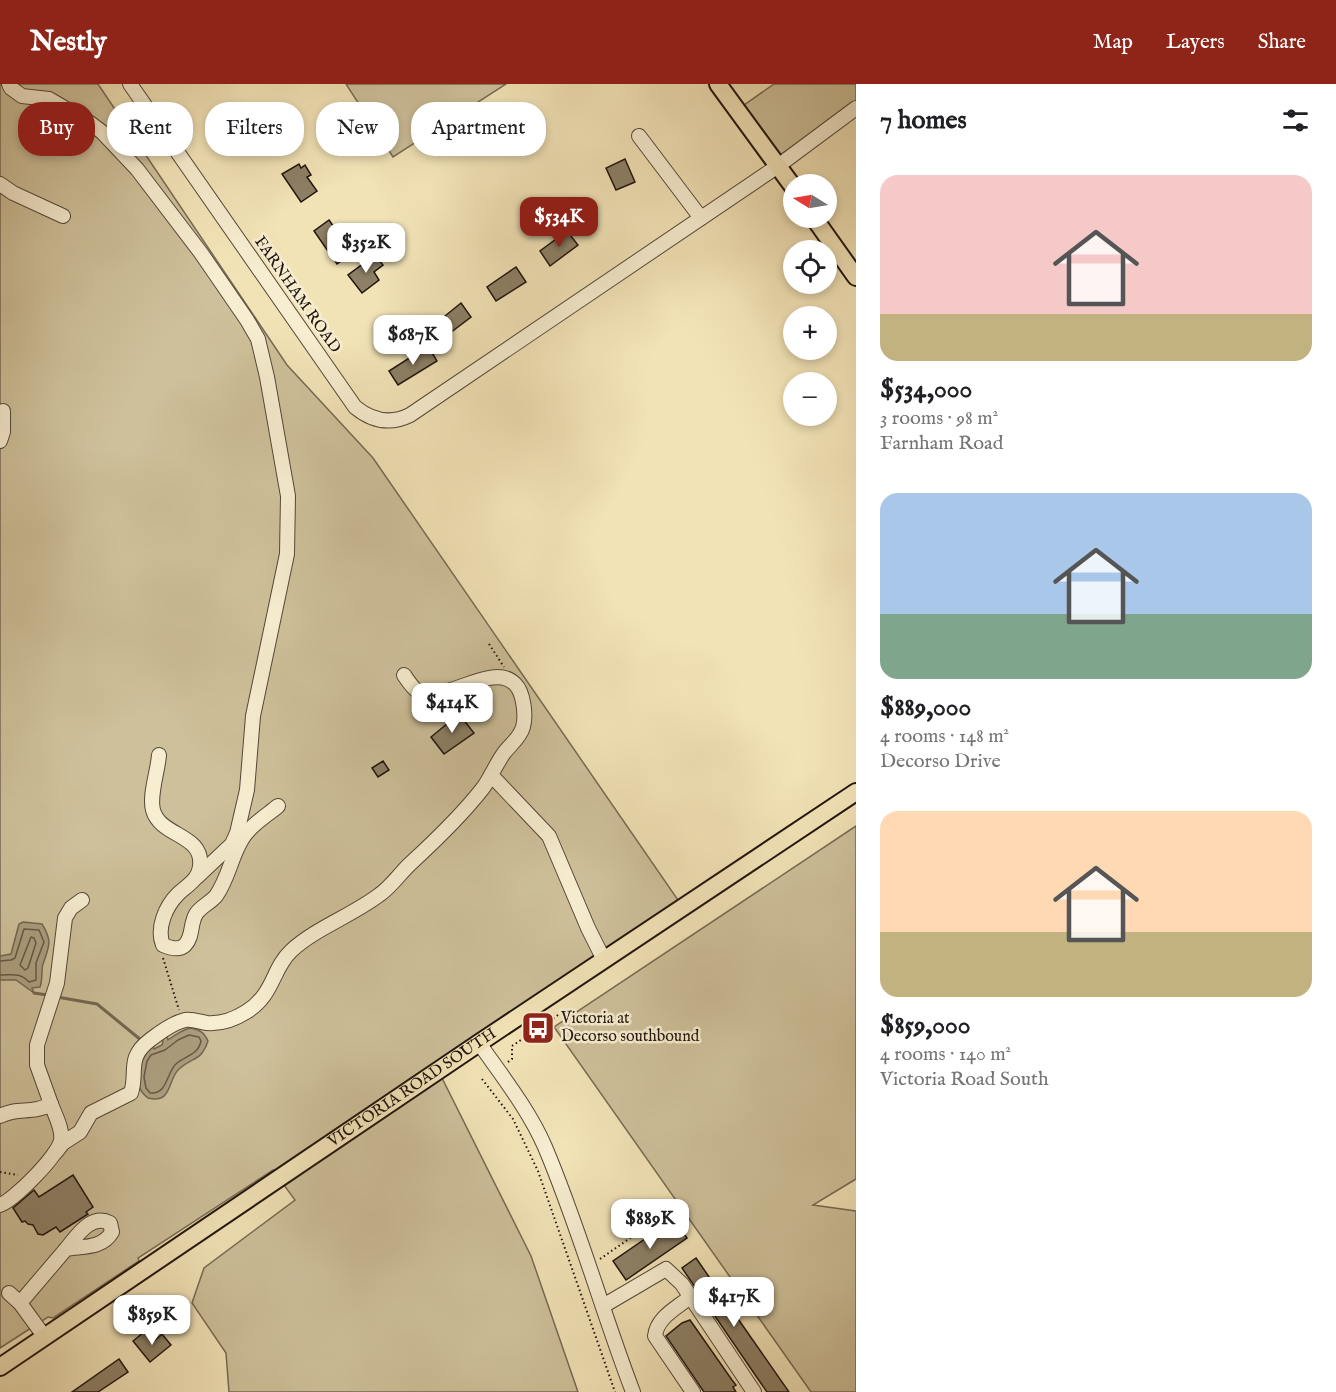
<!DOCTYPE html>
<meta charset="utf-8">
<style>
:root{--surface:#fff;--page:#f6f6f6;--text:#202124;--muted:#757577;--accent:#8f2418}
body{margin:0;font-family:"IM FELL English",serif;background:var(--page);color:var(--text);height:100vh;display:flex;flex-direction:column;font-size:22px;white-space:nowrap}
*{box-sizing:border-box;margin:0}
p{font-size:20px;color:var(--muted)}
.icon{flex:none;width:33px;height:33px;fill:none;stroke:currentColor;stroke-width:2;stroke-linecap:round;stroke-linejoin:round}
.map{position:relative;flex:1;overflow:hidden}
.drawer{display:flex;flex-direction:column;background:var(--surface);width:480px}
.drawer>*{flex:none}
.hud{position:absolute;left:18px;top:18px;width:570px;height:54px;display:flex;gap:12px}
.needle{width:39px;rotate:281deg}
.fabs{position:absolute;left:783px;top:90px;display:grid;gap:12px}
.fabs a{display:grid;place-items:center;width:54px;height:54px;border-radius:50%;background:var(--surface);box-shadow:0 3px 9px #0003;font-size:30px}
.price{position:absolute;translate:-50% -51px;padding:0 14px;border-radius:12px;background:#fff;color:#222;font-size:20px;line-height:39px;filter:drop-shadow(0 2px 3px #0008)}
.price::after{content:'';position:absolute;left:50%;top:36px;width:18px;height:14px;margin-left:-9px;background:inherit;clip-path:polygon(0 0,100% 0,50% 100%)}
.price.on{background:var(--accent);color:#fff}
ul{padding:0;list-style:none}
li{display:grid;align-content:center;gap:12px;height:318px;padding:0 24px}
li span{display:grid;place-items:center;height:186px;border-radius:18px;color:#555}
li>.icon{margin-inline-start:auto}
span .icon{width:108px;height:108px;fill:#fffc;stroke-width:1}
li b{font-size:26px}
h2{display:flex;justify-content:space-between;align-items:center;height:72px;padding:0 24px;font-size:26px}
.tag{padding:0 21px;border-radius:24px;background:var(--surface);box-shadow:0 3px 9px #0003;font-size:21px;line-height:54px}
.tag.on{background:var(--accent);color:#fff}
header{display:flex;align-items:center;gap:36px;box-sizing:border-box;height:84px;padding:0 30px;background:var(--accent);color:#fff}
header strong{font-size:28px}
nav{display:flex;gap:33px;margin-inline-start:auto;font-size:21px}
main{display:flex;flex:1;min-height:0}
.map>svg:first-child{display:block}
.green{fill:#cec09a;stroke:#776a54;stroke-width:1.5}
.water{fill:#ab9d7e;stroke:#736651;stroke-width:1.5}
.lines{fill:none;stroke-linecap:round;stroke-linejoin:round}
.shore{stroke:#665846;stroke-width:1.5}
.stream{stroke:#736651;stroke-width:3}
.building{fill:#8d8066;stroke:#20140e;stroke-width:1.5}
.minor-casing{stroke:#544838;stroke-width:16}
.major-casing{stroke:#20140e;stroke-width:20}
.path{stroke:#20140e;stroke-width:2;stroke-dasharray:1.5 3;stroke-linecap:butt}
.minor{stroke:#f7edd0;stroke-width:14}
.major{stroke:#f2e3b7;stroke-width:16}
.labels{text-anchor:middle;dominant-baseline:central;stroke-width:5;stroke-linejoin:round;paint-order:stroke}
.street-label{font-size:16px;fill:#20140e;stroke:#f7edd0}
.poi-label{font-size:16px;fill:#20140e;stroke:#f7edd0;text-anchor:start}
</style>
<header>
<strong>Nestly</strong>
<nav><a>Map</a><a>Layers</a><a>Share</a></nav>
</header>
<main>
<div class="map">
<svg width="856" height="1308" viewBox="0 0 856 1308">
<rect width="100%" height="100%" fill="#f2e3b7"/>
<filter id="stains"><feTurbulence type="fractalNoise" baseFrequency=".00333" numOctaves="4"/><feColorMatrix values="0 0 0 0 .2 0 0 0 0 .09 0 0 0 0 .02 0 0 0 .5 -.17"/></filter>
<radialGradient id="worn" r=".72"><stop offset=".6" stop-color="#630" stop-opacity="0"/><stop offset="1" stop-color="#630" stop-opacity=".3"/></radialGradient>
<g class="green">
<path d="M 0,0 L 98,0 L 287,281 L 373,374 L 678,816 L 435,980 L 531,1172 L 578,1308 L 229,1308 L 226,1269 L 192,1219 L 204,1184 L 295,1116 L 273,1086 L 138,1174 L 139,1177 L 53,1234 L 48,1233 L 0,1264 Z"/>
<path d="M 346,0 L 506,0 L 393,73 Z"/>
<path d="M 774,0 L 856,0 L 856,17 L 772,77 L 737,26 Z"/>
<path d="M 856,742 L 856,1095 L 813,1121 L 856,1127 L 856,1308 L 811,1308 L 554,943 Z"/>
</g>
<g class="water">
<path d="M 23,838 L 42,840 C 53,858 49,862 43,880 C 41,885 43,895 40,903 L 32,904 L 34,909 L 16,896 L 0,896 L 0,872 L 11,870 L 19,840 Z"/>
<path d="M 190,944 C 200,946 204,948 208,957 C 201,978 192,973 179,985 C 167,996 173,1020 148,1014 C 129,1000 140,976 152,961 L 154,965 L 162,961 L 163,957 L 161,955 L 167,951 L 168,956 C 175,951 182,946 190,944 Z"/>
</g>
<g class="lines">
<g class="shore">
<path d="M 31,853 L 34,854 L 36,859 L 28,884 L 25,886 L 20,881 Z"/>
<path d="M 0,877 L 11,876 L 15,874 L 24,845 L 39,846 L 44,858 L 36,879 L 36,896 L 29,898 C 20,888 12,891 0,891"/>
<path d="M 189,951 L 199,953 L 201,957 C 198,971 187,971 177,979 C 166,988 168,1011 150,1009 L 146,1004 L 144,993 L 147,977 L 151,971 L 165,966 L 178,956 Z"/>
</g>
<g class="stream">
<path d="M 34,909 L 47,911"/>
<path d="M 57,913 L 97,920 L 141,956"/>
</g>
</g>
<g class="building">
<path d="M 42,23 L 59,31 L 33,52 L 22,38 Z"/>
<path d="M 625,75 L 635,98 L 616,106 L 606,84 Z"/>
<path d="M 299,80 L 301,84 L 305,81 L 311,91 L 307,93 L 317,107 L 301,118 L 282,90 Z"/>
<path d="M 329,136 L 352,169 L 337,180 L 314,147 Z"/>
<path d="M 567,147 L 578,161 L 550,182 L 540,167 Z"/>
<path d="M 375,171 L 383,181 L 374,188 L 379,196 L 362,209 L 348,191 Z"/>
<path d="M 516,183 L 526,198 L 496,217 L 487,203 Z"/>
<path d="M 461,219 L 471,233 L 450,249 L 440,236 Z"/>
<path d="M 428,262 L 437,277 L 398,301 L 389,287 Z"/>
<path d="M 459,630 L 474,649 L 444,670 L 431,653 Z"/>
<path d="M 383,677 L 389,686 L 378,693 L 372,684 Z"/>
<path d="M 73,1091 L 93,1123 L 86,1128 L 88,1130 L 60,1148 L 56,1143 L 43,1151 L 38,1150 L 33,1141 L 28,1140 L 25,1137 L 22,1138 L 13,1124 L 34,1106 L 39,1113 Z"/>
<path d="M 674,1135 L 687,1154 L 626,1196 L 613,1177 Z"/>
<path d="M 696,1174 L 736,1232 L 789,1308 L 767,1308 L 758,1295 L 682,1184 Z"/>
<path d="M 690,1236 L 732,1296 L 736,1301 L 733,1303 L 736,1308 L 704,1308 L 666,1252 L 682,1239 Z"/>
<path d="M 144,1248 L 152,1259 L 162,1250 L 171,1261 L 150,1278 L 133,1257 Z"/>
<path d="M 119,1275 L 128,1288 L 98,1308 L 72,1308 Z"/>
</g>
<g class="lines">
<g class="minor-casing">
<g id="minor">
<path d="M 9,0 L 11,4 L 22,12 L 49,15 L 90,39 L 102,48 L 137,85 L 201,169 L 247,236 L 258,255 L 267,293 L 288,412 L 287,470 L 253,632 L 247,706 L 237,749 L 232,760 L 197,793"/>
<path d="M 130,0 L 355,323 C 372,337 390,341 410,331 L 778,82 L 856,24"/>
<path d="M 639,52 L 701,134"/>
<path d="M 0,100 L 13,109 L 63,132"/>
<path d="M 0,357 L 3,348 L 3,327"/>
<path d="M 159,671 C 158,687 149,711 153,726 C 160,753 204,750 200,782 C 199,796 186,802 178,810 C 166,822 156,844 163,861 C 170,864 179,867 185,861 C 193,853 190,840 196,830 C 200,823 210,819 216,812 C 228,795 231,774 241,757 C 249,742 266,732 278,722"/>
<path d="M 491,691 L 549,752 L 588,844 L 604,876"/>
<path d="M 479,959 C 502,992 529,1026 545,1063 C 579,1143 602,1227 633,1308"/>
<path d="M 0,1032 C 19,1022 31,1031 51,1020 L 37,981 L 37,961 L 57,899 L 65,834 L 71,824 L 82,816"/>
<path d="M 56,1068 L 63,1059 L 80,1048 L 91,1029 L 131,1009 C 138,988 126,974 150,956 C 159,949 173,939 185,936 C 193,935 200,938 207,939 C 221,940 235,935 246,928 C 274,911 272,885 291,867 C 314,845 353,831 379,811 C 391,803 400,789 411,779 C 436,756 462,731 483,704 C 491,693 496,680 504,669 C 510,661 520,654 523,643 C 526,632 524,609 515,600 C 493,577 445,620 419,608 C 413,605 408,597 404,591"/>
<path d="M 0,1121 C 14,1116 59,1071 61,1056 C 63,1045 55,1031 51,1020"/>
<path d="M 9,1209 L 20,1219 L 44,1252"/>
<path d="M 690,1213 C 677,1224 657,1233 655,1252 L 693,1308"/>
<path d="M 20,1219 L 66,1165 C 83,1162 102,1165 112,1148 L 110,1139 C 91,1129 77,1152 66,1165"/>
<path d="M 603,1222 L 666,1185 L 682,1200 L 754,1308"/>
</g>
</g>
<g class="major-casing">
<g id="major">
<path d="M 718,0 L 794,104"/>
<path d="M 814,134 L 856,193"/>
<path id="s1" d="M 0,1283 L 479,959 L 856,708"/>
</g>
</g>
<g class="path">
<path d="M 489,560 L 504,583"/>
<path d="M 163,874 L 179,926"/>
<path d="M 508,978 L 512,975 L 512,962 L 561,929"/>
<path d="M 482,995 L 513,1035 L 538,1087 L 615,1308"/>
<path d="M 0,1088 L 18,1091"/>
<path d="M 600,1175 L 672,1125"/>
</g>
<use href="#minor" class="minor"/>
<use href="#major" class="major"/>
</g>
<defs>
<g id="bus-square" transform="scale(1.725)"><rect x="-9" y="-9" width="18" height="18" rx="4" fill="#8f2418" stroke="#f7edd0"/><path d="M-5-6H5V4H4V6H2V4H-2V6H-4V4H-5ZM-3.5-4V0h7V-4ZM-3.5 1.2v1.5H-2V1.2ZM2 1.2v1.5H3.5V1.2Z" fill="#fff"/></g>
</defs>
<g fill-rule="evenodd">
<use href="#bus-square" x="538" y="944"/>
</g>
<g class="labels">
<g class="street-label">
<text transform="translate(297 211) rotate(55)">FARNHAM ROAD</text>
<text stroke="none"><textPath href="#s1" startOffset="498">VICTORIA ROAD SOUTH</textPath></text>
</g>
<g class="poi-label">
<text x="561" y="935">Victoria at<tspan x="561" dy="18">Decorso southbound</tspan></text>
</g>
</g>
<rect width="100%" height="100%" filter="url(#stains)"/>
<rect width="100%" height="100%" fill="url(#worn)"/>
</svg>
<div class="fabs">
<a><svg class="needle" viewBox="-14 -14 28 28"><path d="M0-13l5 13h-10z" fill="#e53935"/><path d="M0 13l5-13h-10z" fill="#757577"/></svg></a>
<a><svg class="icon" aria-label="locate" viewBox="0 0 24 24"><circle cx="12" cy="12" r="6"/><path d="M12 2v4M12 18v4M2 12h4M18 12h4"/></svg></a>
<a>+</a>
<a>−</a>
</div>
<b class="price on" style="left:559px;top:164px">$534K</b>
<b class="price" style="left:366px;top:190px">$352K</b>
<b class="price" style="left:413px;top:282px">$687K</b>
<b class="price" style="left:452px;top:650px">$414K</b>
<b class="price" style="left:650px;top:1166px">$889K</b>
<b class="price" style="left:734px;top:1244px">$417K</b>
<b class="price" style="left:152px;top:1262px">$859K</b>
<div class="hud">
<a class="tag on">Buy</a>
<a class="tag">Rent</a>
<a class="tag">Filters</a>
<a class="tag">New</a>
<a class="tag">Apartment</a>
</div>
</div>
<section class="drawer">
<h2>7 homes<svg class="icon" aria-label="filters" viewBox="0 0 24 24"><path d="M4 7h16M4 17h16"/><circle cx="9" cy="7" r="2"/><circle cx="15" cy="17" r="2"/></svg></h2>
<ul>
<li><span style="background:linear-gradient(#f6c9c9 75%,#c2b280 0)"><svg class="icon" aria-label="home" viewBox="0 0 24 24"><path d="M3 11l9-7 9 7M6 9v11h12V9"/></svg></span><div><b>$534,000</b><p>3 rooms · 98 m²</p><p>Farnham Road</p></div></li>
<li><span style="background:linear-gradient(#a9c7e8 65%,#7fa58c 0)"><svg class="icon" aria-label="home" viewBox="0 0 24 24"><path d="M3 11l9-7 9 7M6 9v11h12V9"/></svg></span><div><b>$889,000</b><p>4 rooms · 148 m²</p><p>Decorso Drive</p></div></li>
<li><span style="background:linear-gradient(#ffd9b3 65%,#c2b280 0)"><svg class="icon" aria-label="home" viewBox="0 0 24 24"><path d="M3 11l9-7 9 7M6 9v11h12V9"/></svg></span><div><b>$859,000</b><p>4 rooms · 140 m²</p><p>Victoria Road South</p></div></li>
</ul>
</section>
</main>
